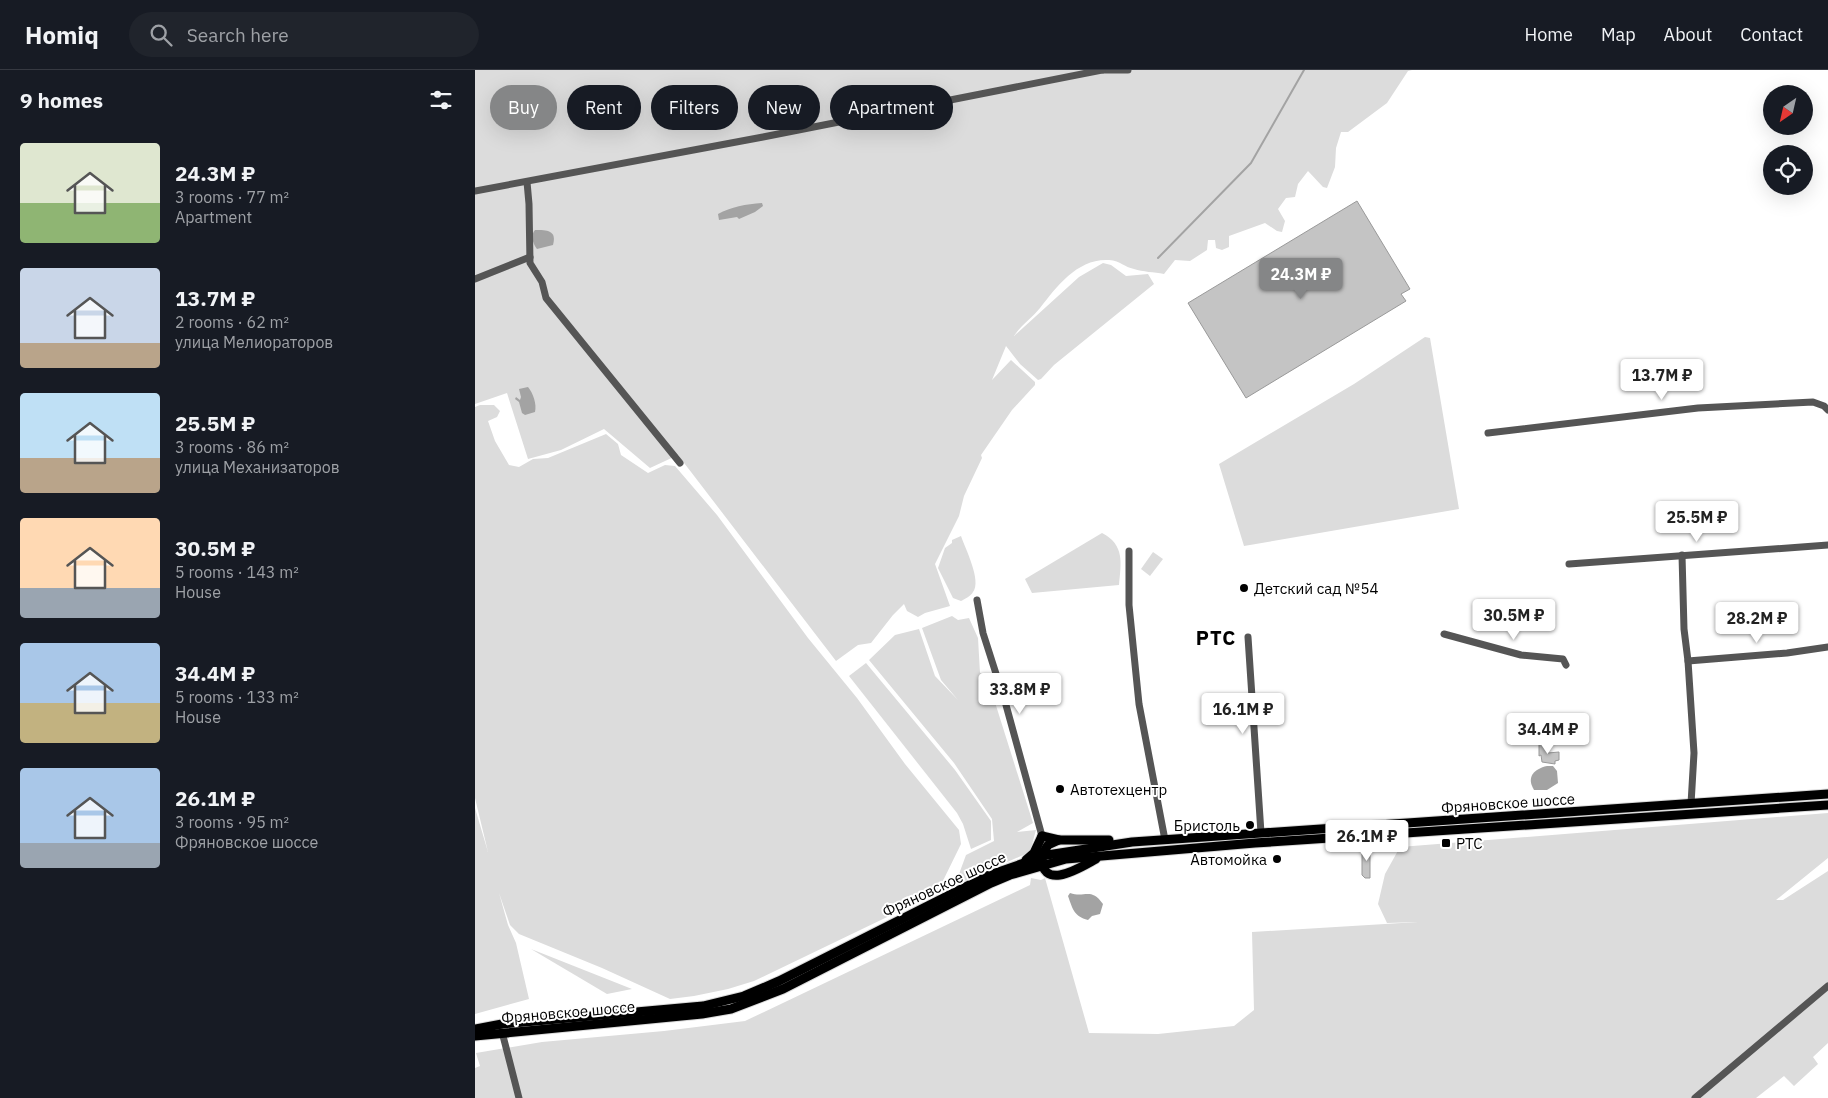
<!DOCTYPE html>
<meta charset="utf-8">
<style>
:root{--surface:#171b24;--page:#20242c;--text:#f1f3f6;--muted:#9ea1a6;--line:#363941;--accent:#858687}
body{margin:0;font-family:"IBM Plex Sans",sans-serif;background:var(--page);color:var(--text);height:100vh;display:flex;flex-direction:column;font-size:19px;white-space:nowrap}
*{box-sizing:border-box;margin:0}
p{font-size:16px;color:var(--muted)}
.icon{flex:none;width:28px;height:28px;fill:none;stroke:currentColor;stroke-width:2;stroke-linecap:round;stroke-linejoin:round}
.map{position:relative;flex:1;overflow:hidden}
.side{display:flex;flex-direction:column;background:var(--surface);width:475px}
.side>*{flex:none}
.top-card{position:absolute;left:15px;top:15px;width:475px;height:45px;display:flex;gap:10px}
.needle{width:32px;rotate:214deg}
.buttons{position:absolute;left:1288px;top:15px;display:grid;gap:10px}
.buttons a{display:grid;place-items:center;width:50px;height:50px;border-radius:50%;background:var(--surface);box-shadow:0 5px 20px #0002;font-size:25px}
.price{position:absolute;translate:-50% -42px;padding:0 11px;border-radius:5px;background:#fff;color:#222;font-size:16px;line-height:32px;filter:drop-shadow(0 1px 2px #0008)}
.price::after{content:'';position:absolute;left:50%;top:30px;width:15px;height:11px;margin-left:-8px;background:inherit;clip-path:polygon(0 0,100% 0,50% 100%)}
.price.selected{background:var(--accent);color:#fff}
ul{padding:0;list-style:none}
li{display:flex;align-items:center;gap:15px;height:125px;padding:0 20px}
li span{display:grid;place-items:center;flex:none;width:140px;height:100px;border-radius:5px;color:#555}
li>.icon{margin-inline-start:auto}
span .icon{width:60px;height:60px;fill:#fffc;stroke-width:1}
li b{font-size:21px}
h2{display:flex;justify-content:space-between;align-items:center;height:60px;padding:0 20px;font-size:21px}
.pill{padding:0 18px;border-radius:22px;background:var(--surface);box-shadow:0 5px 20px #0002;font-size:18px;line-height:45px}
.pill.selected{background:var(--accent);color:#fff}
header{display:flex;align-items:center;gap:30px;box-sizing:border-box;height:70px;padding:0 25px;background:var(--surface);border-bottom:1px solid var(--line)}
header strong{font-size:24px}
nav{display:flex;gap:28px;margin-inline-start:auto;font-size:18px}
.search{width:350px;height:45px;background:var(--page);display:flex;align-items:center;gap:12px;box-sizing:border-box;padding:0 18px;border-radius:28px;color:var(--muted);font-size:19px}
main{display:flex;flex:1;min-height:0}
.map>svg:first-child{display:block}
.green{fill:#dcdcdc}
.water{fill:#a3a3a3}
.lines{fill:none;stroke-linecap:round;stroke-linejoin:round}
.stream{stroke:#a3a3a3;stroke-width:2}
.building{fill:#c4c4c4;stroke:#999}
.major-casing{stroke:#dbdbdb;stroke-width:11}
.minor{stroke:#555;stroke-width:7}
.major{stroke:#000;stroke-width:9}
.poi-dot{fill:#000;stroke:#fff;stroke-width:2}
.labels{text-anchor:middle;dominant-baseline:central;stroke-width:4;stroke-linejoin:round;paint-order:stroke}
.poi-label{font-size:15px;fill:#000;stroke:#fff;text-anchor:start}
.street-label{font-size:15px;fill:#000;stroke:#fff}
.district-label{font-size:20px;font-weight:bold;letter-spacing:1px;fill:#000;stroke:#fff}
</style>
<header>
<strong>Homiq</strong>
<div class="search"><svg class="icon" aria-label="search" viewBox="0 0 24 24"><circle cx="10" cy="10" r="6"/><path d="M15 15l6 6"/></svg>Search here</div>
<nav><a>Home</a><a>Map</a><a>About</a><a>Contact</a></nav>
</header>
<main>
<section class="side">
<h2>9 homes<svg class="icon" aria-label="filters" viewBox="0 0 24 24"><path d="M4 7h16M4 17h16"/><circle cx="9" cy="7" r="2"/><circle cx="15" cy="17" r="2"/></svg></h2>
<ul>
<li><span style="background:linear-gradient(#dfe7d0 60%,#8fb573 0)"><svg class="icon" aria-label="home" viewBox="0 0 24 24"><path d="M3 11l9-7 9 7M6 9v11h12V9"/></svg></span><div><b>24.3M ₽</b><p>3 rooms · 77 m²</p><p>Apartment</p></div></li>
<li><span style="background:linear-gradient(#c9d6e8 75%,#b9a48a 0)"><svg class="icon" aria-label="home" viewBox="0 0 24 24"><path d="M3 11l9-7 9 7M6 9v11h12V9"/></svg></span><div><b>13.7M ₽</b><p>2 rooms · 62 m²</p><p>улица Мелиораторов</p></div></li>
<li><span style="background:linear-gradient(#bfe0f5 65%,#b9a48a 0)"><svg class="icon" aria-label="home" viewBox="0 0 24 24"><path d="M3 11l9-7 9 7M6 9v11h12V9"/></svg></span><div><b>25.5M ₽</b><p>3 rooms · 86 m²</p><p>улица Механизаторов</p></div></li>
<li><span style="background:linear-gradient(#ffd9b3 70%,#9aa5b1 0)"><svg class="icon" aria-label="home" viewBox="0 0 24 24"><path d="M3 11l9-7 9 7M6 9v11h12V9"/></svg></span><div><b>30.5M ₽</b><p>5 rooms · 143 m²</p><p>House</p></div></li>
<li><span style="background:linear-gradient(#a9c7e8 60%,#c2b280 0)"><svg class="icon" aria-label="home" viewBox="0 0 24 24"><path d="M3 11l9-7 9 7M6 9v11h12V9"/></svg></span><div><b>34.4M ₽</b><p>5 rooms · 133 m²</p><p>House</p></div></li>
<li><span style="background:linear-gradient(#a9c7e8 75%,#9aa5b1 0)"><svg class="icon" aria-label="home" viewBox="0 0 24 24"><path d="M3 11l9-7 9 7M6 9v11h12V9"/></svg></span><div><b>26.1M ₽</b><p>3 rooms · 95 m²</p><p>Фряновское шоссе</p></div></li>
</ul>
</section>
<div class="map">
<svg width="1353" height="1028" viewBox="0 0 1353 1028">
<rect width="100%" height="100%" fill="#fff"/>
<g class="green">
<path d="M 0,0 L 937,0 L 933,1 L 912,33 L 873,62 L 866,62 L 861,78 L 860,97 L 852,118 L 848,117 L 833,101 L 823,114 L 820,127 L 811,128 L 803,139 L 810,151 L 807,162 L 802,161 L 790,153 L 754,166 L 754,177 L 747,180 L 741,178 L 740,170 L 733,170 L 732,180 L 715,191 L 700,190 L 689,204 C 679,202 668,202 659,199 C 649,197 646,191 634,190 C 603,188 582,216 565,238 C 557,248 546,255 539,266 L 604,207 L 628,193 L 636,195 L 651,206 L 673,204 L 679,214 L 579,295 L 566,309 L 563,310 L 545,294 L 531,276 L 517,310 L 536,290 L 560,312 L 560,315 L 537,340 L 506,385 L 507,388 L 489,426 L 484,446 L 460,494 L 475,536 L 450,543 L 443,547 L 432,541 L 429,534 L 418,545 L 396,573 L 383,575 L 361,591 L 203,385 L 175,398 L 129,359 L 86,380 L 53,389 L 32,323 L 0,334 Z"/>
<path d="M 950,267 L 955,268 L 984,439 L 769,476 L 744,394 L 879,314 Z"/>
<path d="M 5,335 L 19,335 L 25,341 L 22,347 L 13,351 L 20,371 L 34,395 L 44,397 L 58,389 L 73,388 L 131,364 L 143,374 L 146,385 L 173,403 L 190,395 L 200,396 L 242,445 L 333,568 L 382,628 L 430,694 L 484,760 L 486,774 L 462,823 L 279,911 L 253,919 L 219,926 L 195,929 L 127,898 L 44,864 L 35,855 L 24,823 L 33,855 L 41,873 L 54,929 L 0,944 L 0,738 L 13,782 L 0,728 L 0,337 Z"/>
<path d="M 627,463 C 650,475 646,493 644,515 L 557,523 L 550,509 Z"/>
<path d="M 486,466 C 490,478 507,511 498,522 C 496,526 490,529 486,531 L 478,528 L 463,498 L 470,478 L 477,473 L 477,470 Z"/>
<path d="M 678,482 L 688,489 L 675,506 L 666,499 Z"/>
<path d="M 477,546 L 483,550 L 494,548 L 503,568 L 505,603 L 507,603 L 518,626 L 558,753 L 542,762 L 561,760 L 555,782 L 480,815 L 491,785 L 519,771 L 517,749 L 479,693 L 394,590 L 420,565 L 444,559 L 460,606 L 483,630 L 466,610 L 447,558 Z"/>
<path d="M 391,593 L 480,700 L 516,751 L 516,770 L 496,779 L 488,754 L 482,743 L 374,606 Z"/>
<path d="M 1353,743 L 1353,788 L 1301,830 L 1308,830 L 1353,801 L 1353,973 L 1338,987 L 1343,994 L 1319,1016 L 1309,1006 L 1281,1028 L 0,1028 L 0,998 L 5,996 L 1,983 L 67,972 L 189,961 L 270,951 L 555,815 L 556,808 L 566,810 L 570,808 L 614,963 L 683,964 L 759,956 L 779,940 L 777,862 L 943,852 L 912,853 L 903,834 L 910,804 L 925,777 Z"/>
<path d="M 56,879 L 157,919 L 132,924 Z"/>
</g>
<g class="water">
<path d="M 287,133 L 288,136 L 280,142 L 264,149 L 262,147 L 244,150 L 243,144 C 256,137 271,134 287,133 Z"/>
<path d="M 60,160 C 72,160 82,160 78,175 L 62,179 C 58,174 55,165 60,160 Z"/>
<path d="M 53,317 C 58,323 62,334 60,342 L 50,345 L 47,343 L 44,332 L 40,329 L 41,327 L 45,330 L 46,327 L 44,319 Z"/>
<path d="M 1072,696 L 1078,696 L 1082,701 L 1083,713 L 1072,720 L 1059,720 C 1051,707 1059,699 1072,696 Z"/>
<path d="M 595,823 C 610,828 616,817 628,834 L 625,844 L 617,846 L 613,850 C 599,846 598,840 593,826 Z"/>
</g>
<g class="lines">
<path class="stream" d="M 683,188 L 776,93 L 829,0"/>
</g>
<g class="building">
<path d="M 882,131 L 935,219 L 926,224 L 931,231 L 771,328 L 713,233 Z"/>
<path d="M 1072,673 L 1073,683 L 1084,682 L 1084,690 L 1080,691 L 1080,694 L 1067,692 L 1066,685 L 1064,686 L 1064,674 Z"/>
<path d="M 896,773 L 900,777 L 895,785 L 895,808 L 890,808 L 887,805 L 887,784 L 889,784 Z"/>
</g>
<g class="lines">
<g class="major-casing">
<g id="major">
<path d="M 567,766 L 584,770 L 634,770"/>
<path d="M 584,770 L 573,775 L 566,786 C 567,823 606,797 621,789"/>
<path d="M 551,790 L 559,783 L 567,766"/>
<path d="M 0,959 L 27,954 L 228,936 L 269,926 L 304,911 L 512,806 L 572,785 L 657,772 L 1353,724"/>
<path d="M 0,966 L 227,944 L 256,939 L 308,919 L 516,813 L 535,805 L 591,789 L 780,773 L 1353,735"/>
</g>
</g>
<g class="minor">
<path d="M 628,0 L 653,0"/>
<path d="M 52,112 L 54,134 L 55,193 L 67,212 L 71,228 L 205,393"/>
<path d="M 0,121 L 288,67 L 627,0"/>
<path d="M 0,209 L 55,187"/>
<path d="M 1013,363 L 1223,338 L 1338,332 L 1349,336 L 1353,340"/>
<path d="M 654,481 L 654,535 L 664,634 L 690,770"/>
<path d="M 1207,485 L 1209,559 L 1213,591 L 1219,683 L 1216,734"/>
<path d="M 1094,494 L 1353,475"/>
<path d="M 502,530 L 508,563 L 531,635 L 567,766"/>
<path d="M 969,564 L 1046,585 L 1088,589 L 1091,595"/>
<path d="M 773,567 L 786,763"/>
<path d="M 1213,591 L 1312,583 L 1353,577"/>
<path d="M 27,962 L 44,1028"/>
<path d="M 1220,1028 L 1353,916"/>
</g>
<use href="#major" class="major"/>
</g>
<g class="poi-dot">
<circle cx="769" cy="518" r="5"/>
<circle cx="585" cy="719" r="5"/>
<circle cx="775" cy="755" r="5"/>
<rect x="966" y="768" width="10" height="10" rx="2.5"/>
<circle cx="802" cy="789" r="5"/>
</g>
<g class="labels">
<g class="poi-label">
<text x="779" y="518">Детский сад №54</text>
<text x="595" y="719">Автотехцентр</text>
<text x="765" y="755" text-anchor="end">Бристоль</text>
<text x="981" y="773">РТС</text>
<text x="792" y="789" text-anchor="end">Автомойка</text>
</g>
<g class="street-label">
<text transform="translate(1033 733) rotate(-4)">Фряновское шоссе</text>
<text transform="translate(469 814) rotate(-25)">Фряновское шоссе</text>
<text transform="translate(93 942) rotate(-5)">Фряновское шоссе</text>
</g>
<g class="district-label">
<text x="741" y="567">РТС</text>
</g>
</g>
</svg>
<div class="buttons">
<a><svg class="needle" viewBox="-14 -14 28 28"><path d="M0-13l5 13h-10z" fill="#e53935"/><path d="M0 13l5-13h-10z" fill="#9ea1a6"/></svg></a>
<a><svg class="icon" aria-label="locate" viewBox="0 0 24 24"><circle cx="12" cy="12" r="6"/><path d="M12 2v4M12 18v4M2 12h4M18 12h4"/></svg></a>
</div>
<b class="price selected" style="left:826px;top:230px">24.3M ₽</b>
<b class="price" style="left:1187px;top:331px">13.7M ₽</b>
<b class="price" style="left:1222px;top:473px">25.5M ₽</b>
<b class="price" style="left:1039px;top:571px">30.5M ₽</b>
<b class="price" style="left:1282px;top:574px">28.2M ₽</b>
<b class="price" style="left:545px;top:645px">33.8M ₽</b>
<b class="price" style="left:768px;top:665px">16.1M ₽</b>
<b class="price" style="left:1073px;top:685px">34.4M ₽</b>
<b class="price" style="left:892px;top:792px">26.1M ₽</b>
<div class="top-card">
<a class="pill selected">Buy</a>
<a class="pill">Rent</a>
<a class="pill">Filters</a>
<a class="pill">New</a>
<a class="pill">Apartment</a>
</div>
</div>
</main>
